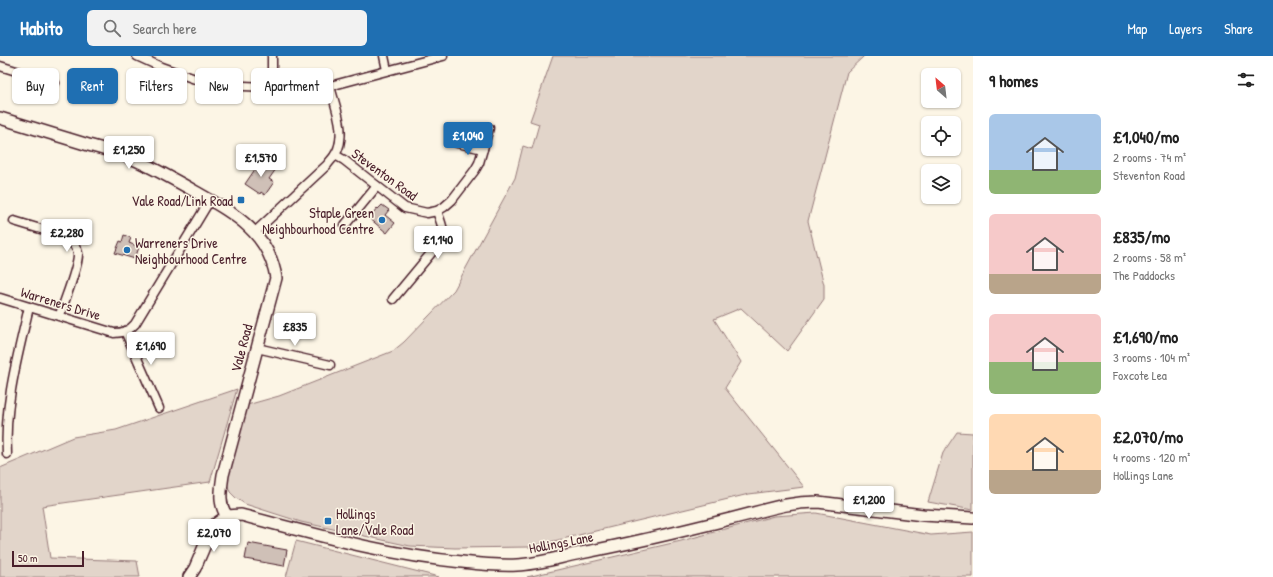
<!DOCTYPE html>
<meta charset="utf-8">
<style>
:root{--surface:#fff;--page:#f2f2f2;--text:#222;--muted:#767676;--accent:#1f6fb2}
body{margin:0;font-family:"Patrick Hand",sans-serif;background:var(--page);color:var(--text);height:100vh;display:flex;flex-direction:column;font-size:15px;white-space:nowrap}
*{box-sizing:border-box;margin:0}
p{font-size:13px;color:var(--muted)}
.icon{flex:none;width:22px;height:22px;fill:none;stroke:currentColor;stroke-width:2;stroke-linecap:round;stroke-linejoin:round}
.map{position:relative;flex:1;overflow:hidden}
.details{display:flex;flex-direction:column;background:var(--surface);width:300px}
.details>*{flex:none}
.guide{position:absolute;left:12px;top:12px;width:380px;height:36px;display:flex;gap:8px}
.needle{width:26px;rotate:332deg}
.controls{position:absolute;left:921px;top:12px;display:grid;gap:8px}
.controls a{display:grid;place-items:center;width:40px;height:40px;border-radius:6px;background:var(--surface);box-shadow:0 1px 3px #0004;font-size:20px}
.scale{position:absolute;left:12px;bottom:10px;width:72px;box-sizing:border-box;padding-left:4px;border:2px solid #4a1f2b;border-top:0;font-size:11px;line-height:14px;white-space:nowrap;color:#4a1f2b;-webkit-text-stroke:3px #fcf5e5;paint-order:stroke}
.price{position:absolute;translate:-50% -34px;padding:0 9px;border-radius:4px;background:#fff;color:#222;font-size:13px;line-height:26px;filter:drop-shadow(0 1px 2px #0008)}
.price::after{content:'';position:absolute;left:50%;top:24px;width:12px;height:9px;margin-left:-6px;background:inherit;clip-path:polygon(0 0,100% 0,50% 100%)}
.price.on{background:var(--accent);color:#fff}
ul{padding:0;list-style:none}
li{display:flex;align-items:center;gap:12px;height:100px;padding:0 16px}
li span{display:grid;place-items:center;flex:none;width:112px;height:80px;border-radius:6px;color:#555}
li>.icon{margin-inline-start:auto}
span .icon{width:48px;height:48px;fill:#fffc;stroke-width:1}
li b{font-size:17px}
h2{display:flex;justify-content:space-between;align-items:center;height:48px;padding:0 16px;font-size:17px}
.chip{padding:0 14px;border-radius:6px;background:var(--surface);box-shadow:0 1px 3px #0004;font-size:14px;line-height:36px}
.chip.on{background:var(--accent);color:#fff}
header{display:flex;align-items:center;gap:24px;box-sizing:border-box;height:56px;padding:0 20px;background:var(--accent);color:#fff}
header strong{font-size:19px}
nav{display:flex;gap:22px;margin-inline-start:auto;font-size:14px}
.search{width:280px;height:36px;background:var(--page);display:flex;align-items:center;gap:10px;box-sizing:border-box;padding:0 14px;border-radius:6px;color:var(--muted);font-size:15px}
main{display:flex;flex:1;min-height:0}
.map>svg:first-child{display:block}
.green{fill:#e2d5ca;stroke:#967a7a}
.building{fill:#cfc0b7;stroke:#4a1f2b}
.lines{fill:none;stroke-linecap:round;stroke-linejoin:round}
.street-casing{stroke:#4a1f2b;stroke-width:11}
.secondary-casing{stroke:#4a1f2b;stroke-width:14}
.street{stroke:#fcf5e5;stroke-width:8}
.secondary{stroke:#fcf5e5;stroke-width:11}
.poi-dot{fill:#1f6fb2;stroke:#fcf5e5;stroke-width:1.5}
.labels{text-anchor:middle;dominant-baseline:central;stroke-width:3;stroke-linejoin:round;paint-order:stroke}
.street-label{font-size:14px;fill:#4a1f2b;stroke:#fcf5e5}
.poi-label{font-size:14px;fill:#4a1f2b;stroke:#fcf5e5;text-anchor:end}
</style>
<header>
<strong>Habito</strong>
<div class="search"><svg class="icon" aria-label="search" viewBox="0 0 24 24"><circle cx="10" cy="10" r="6"/><path d="M15 15l6 6"/></svg>Search here</div>
<nav><a>Map</a><a>Layers</a><a>Share</a></nav>
</header>
<main>
<div class="map">
<svg width="973" height="521" viewBox="0 0 973 521">
<rect width="100%" height="100%" fill="#fcf5e5"/>
<filter id="ink" filterUnits="userSpaceOnUse"><feTurbulence type="fractalNoise" baseFrequency=".025" numOctaves="2"/><feDisplacementMap in="SourceGraphic" scale="8" xChannelSelector="R" yChannelSelector="G"/><feConvolveMatrix kernelMatrix="1 2 1 2 8 2 1 2 1" color-interpolation-filters="sRGB"/></filter>
<g filter="url(#ink)">
<g class="green">
<path d="M 553,0 L 864,0 L 847,16 L 808,165 L 824,229 L 824,243 L 787,295 L 741,252 L 714,263 L 741,306 L 725,332 L 804,431 L 749,438 L 529,491 L 455,492 L 410,490 L 301,466 L 245,448 L 236,442 L 230,436 L 227,428 L 229,418 L 247,349 L 279,340 L 393,295 L 404,286 L 454,234 L 515,122 L 523,90 L 532,93 L 539,68 L 530,65 Z"/>
<path d="M 237,333 L 210,426 L 42,450 L 50,502 L 137,505 L 140,521 L 0,521 L 0,412 L 73,381 L 116,374 Z"/>
<path d="M 957,376 L 973,377 L 973,454 L 928,446 L 943,397 Z"/>
<path d="M 816,457 L 931,479 L 973,476 L 973,521 L 527,521 L 681,485 L 774,460 Z"/>
<path d="M 296,485 L 439,521 L 286,521 Z"/>
</g>
<g class="building">
<path d="M 262,103 L 276,113 L 269,123 L 274,126 L 265,139 L 261,136 L 260,138 L 245,128 Z"/>
<path d="M 382,149 L 389,154 L 385,159 L 395,167 L 387,177 L 369,162 L 377,152 L 378,153 Z"/>
<path d="M 124,179 L 131,182 L 129,187 L 139,191 L 135,203 L 115,197 L 120,185 L 122,186 Z"/>
<path d="M 248,487 L 287,494 L 284,510 L 245,503 Z"/>
</g>
<g class="lines">
<g class="street-casing">
<g id="street">
<path d="M 137,0 L 161,11 L 198,24 L 221,29 L 309,33 L 330,30 L 443,0"/>
<path d="M 384,0 L 387,14"/>
<path d="M 0,10 L 55,27"/>
<path d="M 272,31 L 272,0"/>
<path d="M 457,87 L 483,93"/>
<path d="M 335,99 L 344,104 L 405,152 L 427,157 L 437,155 L 444,151 L 452,144 L 475,114 L 479,107 L 489,72"/>
<path d="M 14,165 L 67,181 C 72,186 77,191 78,197 C 79,210 64,245 60,259"/>
<path d="M 345,169 L 377,130"/>
<path d="M 255,176 L 327,109 C 330,105 333,102 335,99 C 348,78 335,51 330,30"/>
<path d="M 0,242 L 114,277 C 123,277 129,275 135,268 L 210,144"/>
<path d="M 393,243 L 442,184 C 445,173 440,165 437,155"/>
<path d="M 125,275 L 159,352"/>
<path d="M 257,292 L 330,309"/>
<path d="M 7,398 C 4,348 18,299 29,251"/>
</g>
</g>
<g class="secondary-casing">
<g id="secondary">
<path d="M 0,62 C 27,70 55,79 82,87 C 98,92 116,96 131,102 C 154,112 175,124 196,136 C 233,157 269,176 276,222 L 223,419 C 221,433 218,448 227,460"/>
<path d="M 189,521 L 195,512 L 213,470 L 227,460 L 241,459 C 314,478 386,499 462,506 C 480,508 499,510 517,509 C 536,508 557,502 576,498 C 628,488 679,476 730,463 C 761,456 784,446 818,446 L 923,459 L 973,462"/>
</g>
</g>
<use href="#street" class="street"/>
<use href="#secondary" class="secondary"/>
</g>
</g>
<g class="poi-dot">
<rect x="237" y="140" width="8" height="8" rx="2"/>
<circle cx="382" cy="164" r="4"/>
<circle cx="127" cy="194" r="4"/>
<rect x="324" y="461" width="8" height="8" rx="2"/>
</g>
<g class="labels">
<g class="street-label">
<text transform="translate(385 118) rotate(36)">Steventon Road</text>
<text transform="translate(61 247) rotate(17)">Warreners Drive</text>
<text transform="translate(241 292) rotate(-75)">Vale Road</text>
<text transform="translate(561 486) rotate(-11)">Hollings Lane</text>
</g>
<g class="poi-label">
<text x="233" y="144">Vale Road/Link Road</text>
<text x="374" y="156">Staple Green<tspan x="374" dy="16">Neighbourhood Centre</tspan></text>
<text x="135" y="186" text-anchor="start">Warreners Drive<tspan x="135" dy="16">Neighbourhood Centre</tspan></text>
<text x="336" y="457" text-anchor="start">Hollings<tspan x="336" dy="16">Lane/Vale Road</tspan></text>
</g>
</g>
</svg>
<div class="controls">
<a><svg class="needle" viewBox="-14 -14 28 28"><path d="M0-13l5 13h-10z" fill="#e53935"/><path d="M0 13l5-13h-10z" fill="#767676"/></svg></a>
<a><svg class="icon" aria-label="locate" viewBox="0 0 24 24"><circle cx="12" cy="12" r="6"/><path d="M12 2v4M12 18v4M2 12h4M18 12h4"/></svg></a>
<a><svg class="icon" aria-label="layers" viewBox="0 0 24 24"><path d="M12 4l9 5-9 5-9-5zM3 14l9 5 9-5"/></svg></a>
</div>
<div class="scale">50 m</div>
<b class="price on" style="left:468px;top:100px">£1,040</b>
<b class="price" style="left:129px;top:114px">£1,250</b>
<b class="price" style="left:261px;top:122px">£1,570</b>
<b class="price" style="left:67px;top:197px">£2,280</b>
<b class="price" style="left:438px;top:204px">£1,140</b>
<b class="price" style="left:295px;top:291px">£835</b>
<b class="price" style="left:151px;top:310px">£1,690</b>
<b class="price" style="left:869px;top:464px">£1,200</b>
<b class="price" style="left:214px;top:497px">£2,070</b>
<div class="guide">
<a class="chip">Buy</a>
<a class="chip on">Rent</a>
<a class="chip">Filters</a>
<a class="chip">New</a>
<a class="chip">Apartment</a>
</div>
</div>
<section class="details">
<h2>9 homes<svg class="icon" aria-label="filters" viewBox="0 0 24 24"><path d="M4 7h16M4 17h16"/><circle cx="9" cy="7" r="2"/><circle cx="15" cy="17" r="2"/></svg></h2>
<ul>
<li><span style="background:linear-gradient(#a9c7e8 70%,#8fb573 0)"><svg class="icon" aria-label="home" viewBox="0 0 24 24"><path d="M3 11l9-7 9 7M6 9v11h12V9"/></svg></span><div><b>£1,040/mo</b><p>2 rooms · 74 m²</p><p>Steventon Road</p></div></li>
<li><span style="background:linear-gradient(#f6c9c9 75%,#b9a48a 0)"><svg class="icon" aria-label="home" viewBox="0 0 24 24"><path d="M3 11l9-7 9 7M6 9v11h12V9"/></svg></span><div><b>£835/mo</b><p>2 rooms · 58 m²</p><p>The Paddocks</p></div></li>
<li><span style="background:linear-gradient(#f6c9c9 60%,#8fb573 0)"><svg class="icon" aria-label="home" viewBox="0 0 24 24"><path d="M3 11l9-7 9 7M6 9v11h12V9"/></svg></span><div><b>£1,690/mo</b><p>3 rooms · 104 m²</p><p>Foxcote Lea</p></div></li>
<li><span style="background:linear-gradient(#ffd9b3 70%,#b9a48a 0)"><svg class="icon" aria-label="home" viewBox="0 0 24 24"><path d="M3 11l9-7 9 7M6 9v11h12V9"/></svg></span><div><b>£2,070/mo</b><p>4 rooms · 120 m²</p><p>Hollings Lane</p></div></li>
</ul>
</section>
</main>
